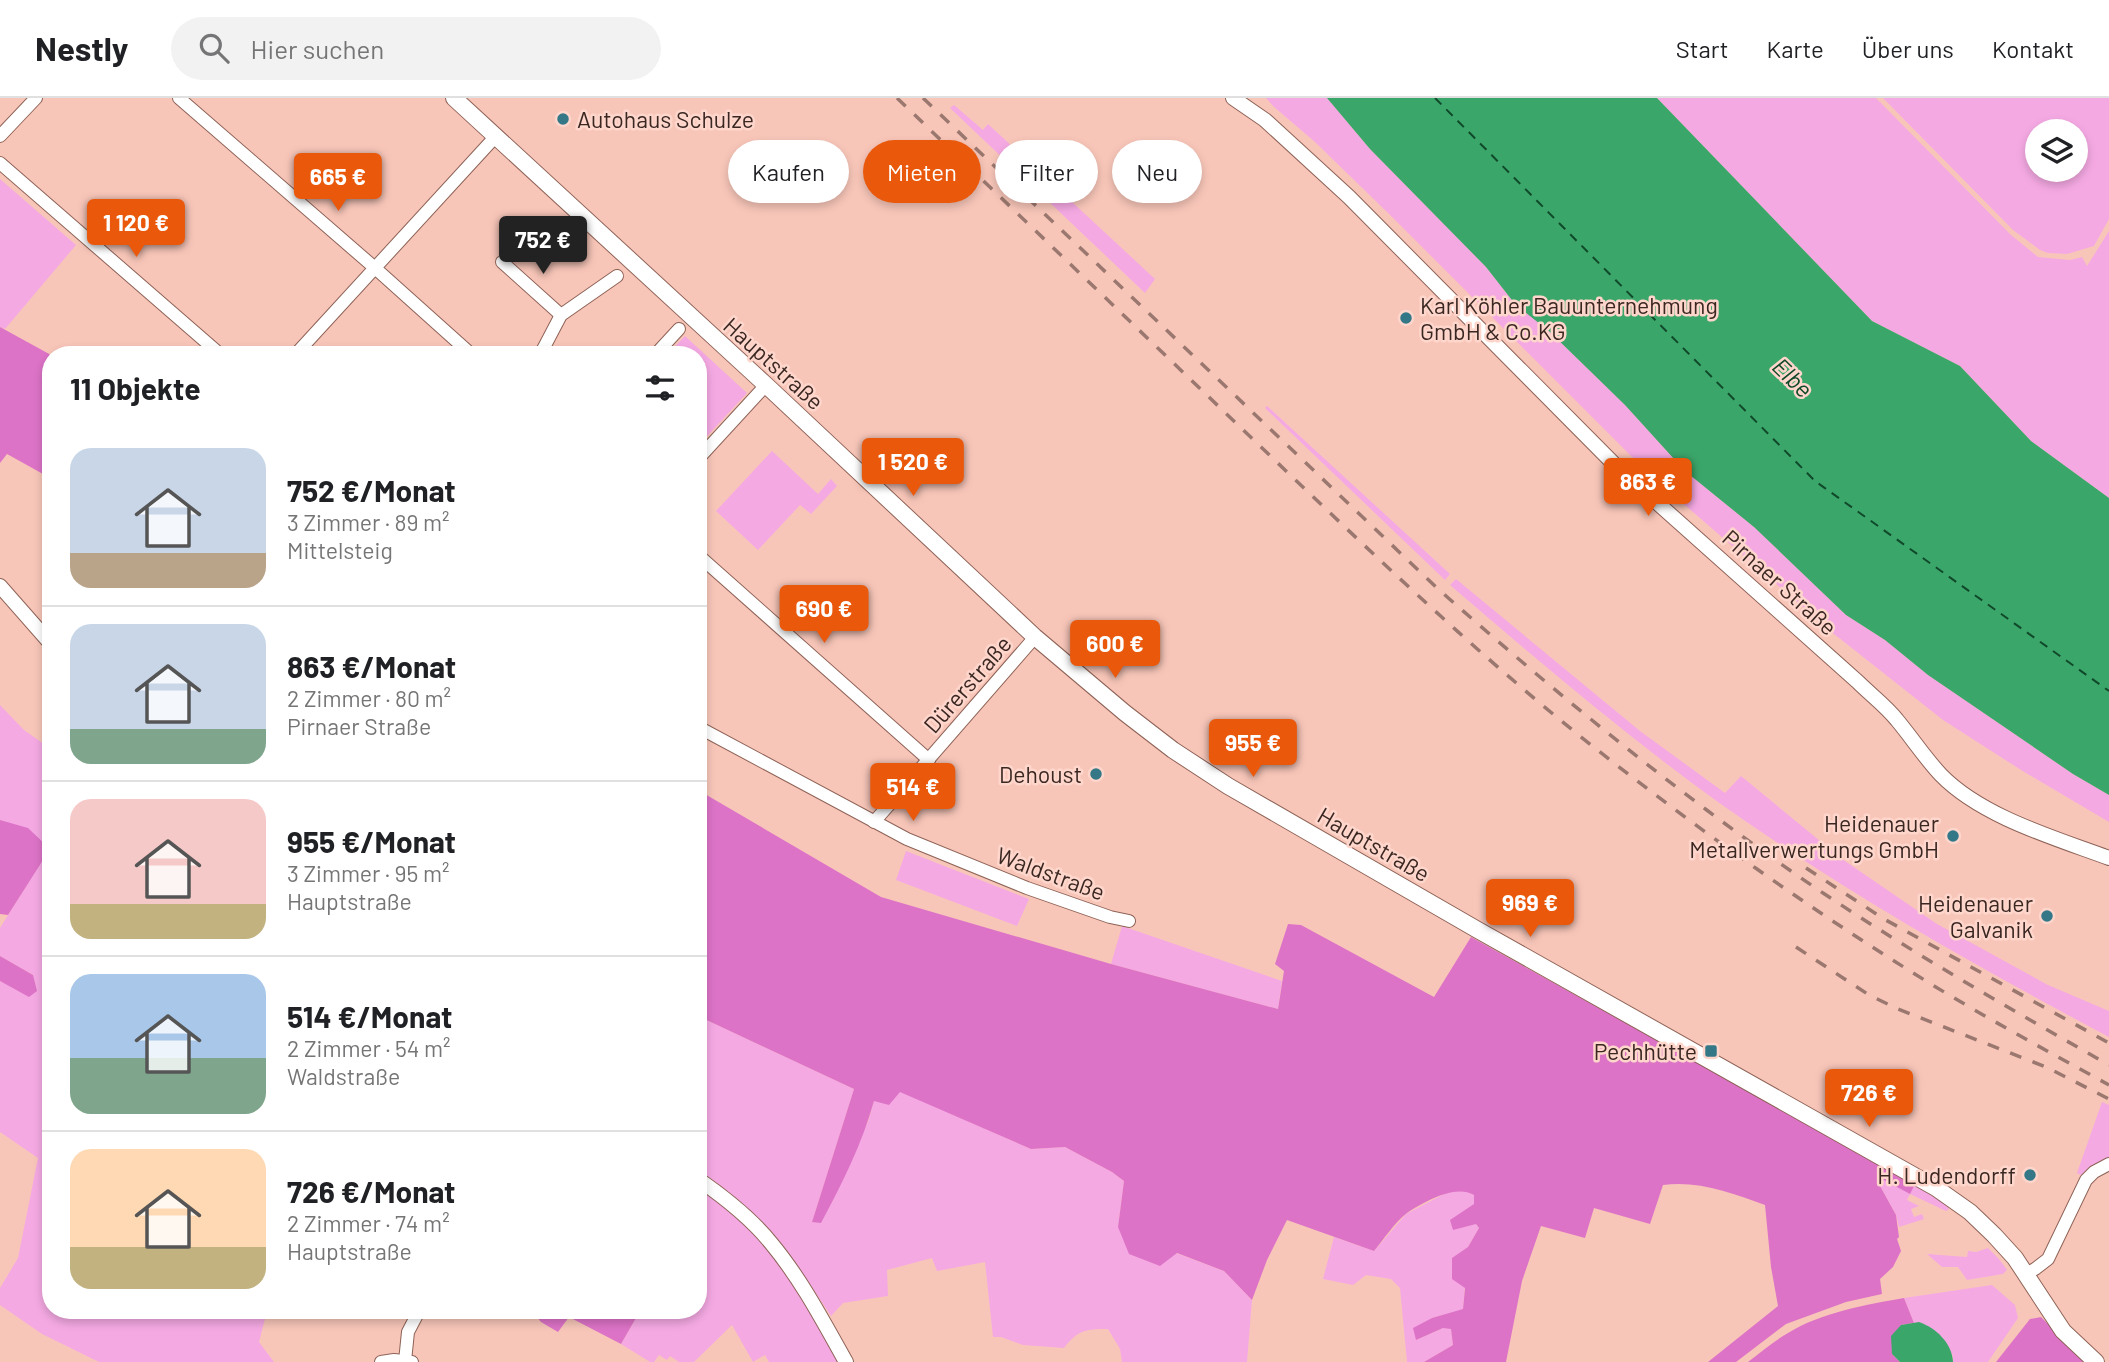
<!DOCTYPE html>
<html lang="de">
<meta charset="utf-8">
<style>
:root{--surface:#fff;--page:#f2f2f2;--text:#202124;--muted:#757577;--line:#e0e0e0;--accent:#ea580c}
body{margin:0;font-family:Barlow,sans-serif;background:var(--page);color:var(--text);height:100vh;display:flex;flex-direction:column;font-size:26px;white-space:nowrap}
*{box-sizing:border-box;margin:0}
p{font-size:23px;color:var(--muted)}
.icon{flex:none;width:38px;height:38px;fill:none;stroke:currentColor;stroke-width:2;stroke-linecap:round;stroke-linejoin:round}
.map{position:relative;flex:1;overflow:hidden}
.drawer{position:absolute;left:42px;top:248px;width:665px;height:973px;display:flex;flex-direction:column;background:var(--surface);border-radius:28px;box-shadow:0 4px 10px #0003}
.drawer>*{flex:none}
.hud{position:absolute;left:728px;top:42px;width:665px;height:63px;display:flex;gap:14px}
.controls{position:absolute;left:2025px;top:21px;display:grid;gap:14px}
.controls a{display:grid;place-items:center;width:63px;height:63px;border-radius:50%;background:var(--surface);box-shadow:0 4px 10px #0003;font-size:35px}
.price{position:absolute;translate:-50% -60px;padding:0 16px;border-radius:7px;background:var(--accent);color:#fff;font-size:23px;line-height:46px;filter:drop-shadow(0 2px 4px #0008)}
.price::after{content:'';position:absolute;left:50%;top:42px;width:21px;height:16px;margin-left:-10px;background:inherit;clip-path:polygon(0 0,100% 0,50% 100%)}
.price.current{background:#222;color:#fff}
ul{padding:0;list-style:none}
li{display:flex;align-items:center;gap:21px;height:175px;padding:0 28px}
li+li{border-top:2px solid var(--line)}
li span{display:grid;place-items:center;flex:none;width:196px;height:140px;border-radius:21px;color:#555}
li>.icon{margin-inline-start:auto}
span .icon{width:84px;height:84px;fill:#fffc;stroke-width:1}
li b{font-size:30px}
h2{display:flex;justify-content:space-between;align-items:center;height:84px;padding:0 28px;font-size:30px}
.chip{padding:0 24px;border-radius:32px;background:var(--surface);box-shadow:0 4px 10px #0003;font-size:24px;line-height:63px}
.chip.current{background:var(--accent);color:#fff}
header{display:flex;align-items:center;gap:42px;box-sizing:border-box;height:98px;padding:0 35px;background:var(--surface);border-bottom:2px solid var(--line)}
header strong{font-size:33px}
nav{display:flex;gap:38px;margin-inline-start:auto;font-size:24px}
.search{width:490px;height:63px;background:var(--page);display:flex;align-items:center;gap:18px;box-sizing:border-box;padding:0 24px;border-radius:38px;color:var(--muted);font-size:26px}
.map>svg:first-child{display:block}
.green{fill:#f5a9e3;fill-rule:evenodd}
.forest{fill:#dd73c7}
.water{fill:#3ba66a}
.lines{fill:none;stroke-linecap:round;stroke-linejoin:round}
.ferry{stroke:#10492a;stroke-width:2;stroke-dasharray:9 7;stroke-linecap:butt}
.minor-casing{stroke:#8e6357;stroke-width:14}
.tertiary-casing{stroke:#8e6357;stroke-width:16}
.secondary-casing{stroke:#8e6357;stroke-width:18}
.minor{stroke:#fff;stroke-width:12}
.tertiary{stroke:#fff;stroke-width:14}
.secondary{stroke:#fff;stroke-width:16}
.rail{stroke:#9b786f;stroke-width:3.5;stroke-dasharray:12 12;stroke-linecap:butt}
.poi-dot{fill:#347888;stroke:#fed6cb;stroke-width:2.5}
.labels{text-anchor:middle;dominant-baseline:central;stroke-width:5;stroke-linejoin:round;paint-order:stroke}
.poi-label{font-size:23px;fill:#3a2722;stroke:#fed6cb;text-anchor:end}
.street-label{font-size:23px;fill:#3a2722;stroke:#fed6cb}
.water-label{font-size:24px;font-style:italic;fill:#10492a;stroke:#fed6cb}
</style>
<header>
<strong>Nestly</strong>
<div class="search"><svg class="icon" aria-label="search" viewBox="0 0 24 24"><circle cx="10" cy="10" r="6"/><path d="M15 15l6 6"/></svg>Hier suchen</div>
<nav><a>Start</a><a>Karte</a><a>Über uns</a><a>Kontakt</a></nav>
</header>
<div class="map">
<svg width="2109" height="1264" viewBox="0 0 2109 1264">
<rect width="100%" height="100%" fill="#f8c6b9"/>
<g class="green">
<path d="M 1266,0 L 1327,0 L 1370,51 L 1486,169 L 1515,206 L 1550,234 L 1625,307 L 1685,373 L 1754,429 L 1846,517 L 1885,542 L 1928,577 L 2073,676 L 2109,697 L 2109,724 L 2021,672 L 1943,622 L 1834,536 L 1649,376 L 1388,115 L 1315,44 L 1273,8 Z"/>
<path d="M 1657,0 L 1876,0 L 2010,136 L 2038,159 L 2070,162 L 2082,159 L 2087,168 L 2109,133 L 2109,400 L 2031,343 L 1960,268 L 1872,223 Z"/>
<path d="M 1883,0 L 2109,0 L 2109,121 L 2094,148 L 2067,156 L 2048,155 L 2040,152 L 2013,132 ZM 2037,33 L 2076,33 L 2076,72 L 2037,72 Z"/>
<path d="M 954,7 L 983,32 L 988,26 L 1155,181 L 1145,195 L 950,10 Z"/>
<path d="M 0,81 L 76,147 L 5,231 L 0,229 Z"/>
<path d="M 685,238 L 747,295 L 698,348 L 698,257 L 667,257 Z"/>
<path d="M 1267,308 L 1450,476 L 1445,482 L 1265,310 Z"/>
<path d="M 772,353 L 818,396 L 831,381 L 837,388 L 811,416 L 800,407 L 758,452 L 716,413 Z"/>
<path d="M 1456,481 L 1640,633 L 1725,695 L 1741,678 L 1842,761 L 1937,826 L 2048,887 L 2109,913 L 2109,939 C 1975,868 1842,792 1718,704 C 1625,637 1537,562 1450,487 Z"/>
<path d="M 0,607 L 24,632 L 51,651 L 51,1213 L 267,1213 L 259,1244 L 274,1264 L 99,1264 L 42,1236 L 0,1207 L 0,1190 L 18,1160 L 38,1060 L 0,1034 L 0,883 L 5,885 L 33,877 L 0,858 L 0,830 L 49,751 L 0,722 Z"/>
<path d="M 906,753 L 1029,801 L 1017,828 L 896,782 Z"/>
<path d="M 1122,828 L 1282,883 L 1278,911 L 1111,866 Z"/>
<path d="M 698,918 L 854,991 L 812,1124 L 868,1024 L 874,1003 L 900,993 L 1031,1051 L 1065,1049 L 1112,1074 L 1124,1083 L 1118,1129 L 1176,1155 L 1224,1173 L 1252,1202 L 1247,1264 L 1122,1264 L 1120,1251 L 1108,1231 C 1086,1231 1078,1232 1064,1250 L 1023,1247 L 1001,1239 L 993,1239 L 985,1164 L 937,1173 L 932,1160 L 887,1172 L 888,1198 L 843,1205 L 831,1218 C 794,1162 756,1108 698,1072 Z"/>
<path d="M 2102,1004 L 2109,1007 L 2109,1061 L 2083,1078 L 2077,1075 Z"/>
<path d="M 1884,1082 C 1909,1085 1934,1090 1949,1111 L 1946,1113 L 1910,1096 L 1907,1102 L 1919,1108 L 1911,1111 L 1914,1119 L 1922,1116 L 1924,1121 L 1899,1129 L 1896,1117 L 1880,1088 Z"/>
<path d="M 698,1088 C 722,1106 749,1125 768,1148 C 797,1183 818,1225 841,1264 L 769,1264 L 765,1257 L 753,1264 L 732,1227 L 694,1264 L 679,1264 L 670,1258 L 667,1262 L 659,1257 L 654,1264 L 650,1264 L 621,1246 L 640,1213 L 698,1213 Z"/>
<path d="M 1465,1092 L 1474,1097 L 1476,1126 L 1479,1130 L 1468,1149 L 1463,1212 L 1432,1220 L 1416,1242 L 1443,1230 L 1451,1230 L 1453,1247 L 1424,1264 L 1407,1264 L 1400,1190 L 1391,1181 L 1366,1177 L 1353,1187 L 1323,1181 L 1334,1139 L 1374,1153 L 1406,1116 L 1446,1095 Z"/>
<path d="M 1988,1150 L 1999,1161 L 2007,1172 L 2003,1176 L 1967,1182 L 1958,1169 L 1942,1169 L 1927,1156 L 1967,1159 L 1968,1153 L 1976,1154 Z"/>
<path d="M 1992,1187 L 2015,1207 L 2018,1220 L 1988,1264 L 1953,1264 L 1953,1258 C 1942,1245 1932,1224 1914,1225 L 1904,1200 Z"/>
</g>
<g class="forest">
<path d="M 0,229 L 51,257 L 51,367 L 43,376 L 7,356 L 0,365 Z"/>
<path d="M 698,692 L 881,799 L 1111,866 L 1278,911 L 1284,873 L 1275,866 L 1288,826 L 1301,827 L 1434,899 L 1471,839 L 1915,1086 L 1910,1096 L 1884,1082 L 1880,1088 L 1896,1117 L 1899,1139 L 1897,1141 L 1901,1153 L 1893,1169 L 1880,1181 L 1882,1196 L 1846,1204 L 1786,1226 L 1736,1264 L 1708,1264 L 1778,1208 L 1771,1169 L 1765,1107 C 1733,1095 1697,1082 1663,1087 L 1650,1126 L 1594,1110 L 1585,1140 L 1541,1128 L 1522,1183 L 1506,1264 L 1424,1264 L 1453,1247 L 1451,1231 L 1443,1230 L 1416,1242 L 1413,1230 L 1432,1220 L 1463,1211 L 1465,1190 L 1452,1181 L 1452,1160 L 1468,1149 L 1479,1130 L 1476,1126 L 1453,1132 L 1450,1122 L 1474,1106 L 1474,1097 C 1455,1086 1424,1104 1407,1115 C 1395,1124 1384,1141 1374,1153 L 1287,1122 L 1267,1162 L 1252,1202 L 1224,1173 L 1177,1155 L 1160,1168 L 1129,1156 L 1118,1129 L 1124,1083 L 1112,1074 L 1065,1049 L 1031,1051 L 900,994 L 889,1007 L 874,1003 C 862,1046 842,1086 821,1125 L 812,1124 L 854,991 L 698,918 Z"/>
<path d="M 0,722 L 28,730 L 50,751 L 8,817 L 0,816 Z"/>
<path d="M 0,858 L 33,877 L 37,893 L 29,899 L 0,883 Z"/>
<path d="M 1904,1200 L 1914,1225 L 1901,1227 L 1892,1256 L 1900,1264 L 1748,1264 C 1761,1254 1774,1243 1788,1235 C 1820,1215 1868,1206 1904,1200 Z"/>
<path d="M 532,1213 L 640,1213 L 621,1246 L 569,1219 L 558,1234 L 541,1224 Z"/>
<path d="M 2041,1219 L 2085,1264 L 1996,1264 L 2030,1221 Z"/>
</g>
<g class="water">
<path d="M 1327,0 L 1657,0 L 1872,223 L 1960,268 L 2031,343 L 2109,400 L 2109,697 L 2073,676 L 1928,577 L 1885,542 L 1846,517 L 1754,429 L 1685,373 L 1625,307 L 1550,234 L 1515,206 L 1486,169 L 1370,51 Z"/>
<path d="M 1919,1224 C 1936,1230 1952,1245 1953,1264 L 1900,1264 L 1892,1256 L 1891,1238 L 1901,1227 Z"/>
</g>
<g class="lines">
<path class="ferry" d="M 1435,0 L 1815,383 L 2109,593"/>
<g class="minor-casing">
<g id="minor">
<path d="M 179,0 L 375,170 L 472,257"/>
<path d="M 0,38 L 36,0"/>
<path d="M 0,65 L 221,257"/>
<path d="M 502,164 L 561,217"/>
<path d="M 295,257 L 496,38"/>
<path d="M 540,257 L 561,217 L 617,178"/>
<path d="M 655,257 L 679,231"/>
<path d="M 698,361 L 766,287"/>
<path d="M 698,457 L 929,662"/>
<path d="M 698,629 L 907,741 L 1027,790 L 1110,819 L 1129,823"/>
<path d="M 874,724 L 1035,539"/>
<path d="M 2025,1176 L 2035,1171 L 2048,1161 L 2086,1082 L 2094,1074 L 2109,1066"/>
<path d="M 405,1263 L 408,1234 L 419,1213"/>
<path d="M 381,1264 L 394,1262 L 412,1264"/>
</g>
</g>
<g class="tertiary-casing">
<g id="tertiary">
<path d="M 1233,0 L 1265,22 L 1349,99 L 1616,368 L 1858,584 C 1871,597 1886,608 1897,622 C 1912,640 1925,660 1941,677 C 1982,719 2055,740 2109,760"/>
<path d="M 0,488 L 51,546"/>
<path d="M 698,1081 C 724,1099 751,1120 771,1145 C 801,1181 823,1223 846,1264"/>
</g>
</g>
<g class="secondary-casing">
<path id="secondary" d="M 454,0 L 766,287 L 1035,539 L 1125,615 L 1173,652 L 1228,688 L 1476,831 L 1936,1090 L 1970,1114 L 1994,1137 L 2015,1160 L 2063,1233 L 2096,1264"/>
</g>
<use href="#minor" class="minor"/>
<use href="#tertiary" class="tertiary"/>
<use href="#secondary" class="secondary"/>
<g class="rail">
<path d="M 897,0 C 1018,116 1140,233 1261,349 C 1375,458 1489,568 1614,665 C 1709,739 1808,809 1910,873 C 1975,914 2042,950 2109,987"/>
<path d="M 923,0 L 1437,490 C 1560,599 1687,703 1823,795 C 1916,857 2012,912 2109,967"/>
<path d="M 1806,770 L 1884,821 L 2109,945"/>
<path d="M 1796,849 L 1869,897 L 1898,911 L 2046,969 L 2109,1001"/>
</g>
</g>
<g class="poi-dot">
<circle cx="563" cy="21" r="7"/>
<circle cx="1406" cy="220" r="7"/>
<circle cx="1096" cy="676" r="7"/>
<circle cx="1953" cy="738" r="7"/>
<circle cx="2047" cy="818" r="7"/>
<rect x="1704" y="946" width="14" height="14" rx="3.5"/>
<circle cx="2030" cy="1077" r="7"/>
</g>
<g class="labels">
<g class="poi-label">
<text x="577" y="21" text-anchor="start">Autohaus Schulze</text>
<text x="1420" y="207" text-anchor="start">Karl Köhler Bauunternehmung<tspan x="1420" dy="26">GmbH &amp; Co.KG</tspan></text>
<text x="1082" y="676">Dehoust</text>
<text x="1939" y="725">Heidenauer<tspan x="1939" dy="26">Metallverwertungs GmbH</tspan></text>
<text x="2033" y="805">Heidenauer<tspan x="2033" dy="26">Galvanik</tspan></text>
<text x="1697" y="953">Pechhütte</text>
<text x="2016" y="1077">H. Ludendorff</text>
</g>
<g class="street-label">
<text transform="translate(774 265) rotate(42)">Hauptstraße</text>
<text transform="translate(1780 484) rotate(42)">Pirnaer Straße</text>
<text transform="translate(967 586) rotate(-49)">Dürerstraße</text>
<text transform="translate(1374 746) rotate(30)">Hauptstraße</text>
<text transform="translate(1051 775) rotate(20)">Waldstraße</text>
</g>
<g class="water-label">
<text transform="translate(1793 279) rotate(44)">Elbe</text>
</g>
</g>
</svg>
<div class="controls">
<a><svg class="icon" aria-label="layers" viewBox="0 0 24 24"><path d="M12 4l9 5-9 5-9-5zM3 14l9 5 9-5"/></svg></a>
</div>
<b class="price" style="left:338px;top:115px">665 €</b>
<b class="price" style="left:136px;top:161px">1 120 €</b>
<b class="price current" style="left:543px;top:178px">752 €</b>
<b class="price" style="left:913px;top:400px">1 520 €</b>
<b class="price" style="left:1648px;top:420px">863 €</b>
<b class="price" style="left:824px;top:547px">690 €</b>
<b class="price" style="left:1115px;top:582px">600 €</b>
<b class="price" style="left:1253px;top:681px">955 €</b>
<b class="price" style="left:913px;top:725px">514 €</b>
<b class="price" style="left:1530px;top:841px">969 €</b>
<b class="price" style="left:1869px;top:1031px">726 €</b>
<div class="hud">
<a class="chip">Kaufen</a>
<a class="chip current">Mieten</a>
<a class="chip">Filter</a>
<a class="chip">Neu</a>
</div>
<section class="drawer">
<h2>11 Objekte<svg class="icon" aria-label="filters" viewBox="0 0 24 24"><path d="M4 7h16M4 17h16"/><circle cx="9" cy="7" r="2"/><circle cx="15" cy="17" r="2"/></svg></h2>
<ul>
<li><span style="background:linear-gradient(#c9d6e8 75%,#b9a48a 0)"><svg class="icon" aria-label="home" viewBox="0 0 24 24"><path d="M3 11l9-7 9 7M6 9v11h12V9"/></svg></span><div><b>752 €/Monat</b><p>3 Zimmer · 89 m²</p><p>Mittelsteig</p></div></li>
<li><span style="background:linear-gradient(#c9d6e8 75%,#7fa58c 0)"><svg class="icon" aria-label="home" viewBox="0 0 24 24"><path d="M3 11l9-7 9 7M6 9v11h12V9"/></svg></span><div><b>863 €/Monat</b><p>2 Zimmer · 80 m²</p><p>Pirnaer Straße</p></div></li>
<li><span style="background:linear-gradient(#f6c9c9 75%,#c2b280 0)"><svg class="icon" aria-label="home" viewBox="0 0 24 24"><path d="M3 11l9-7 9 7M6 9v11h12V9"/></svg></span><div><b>955 €/Monat</b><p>3 Zimmer · 95 m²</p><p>Hauptstraße</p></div></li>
<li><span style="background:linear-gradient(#a9c7e8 60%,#7fa58c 0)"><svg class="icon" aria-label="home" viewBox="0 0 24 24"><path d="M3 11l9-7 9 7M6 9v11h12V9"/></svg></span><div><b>514 €/Monat</b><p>2 Zimmer · 54 m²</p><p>Waldstraße</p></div></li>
<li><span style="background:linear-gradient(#ffd9b3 70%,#c2b280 0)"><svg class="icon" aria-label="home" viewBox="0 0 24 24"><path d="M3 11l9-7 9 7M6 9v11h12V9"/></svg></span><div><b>726 €/Monat</b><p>2 Zimmer · 74 m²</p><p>Hauptstraße</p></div></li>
</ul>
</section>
</div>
